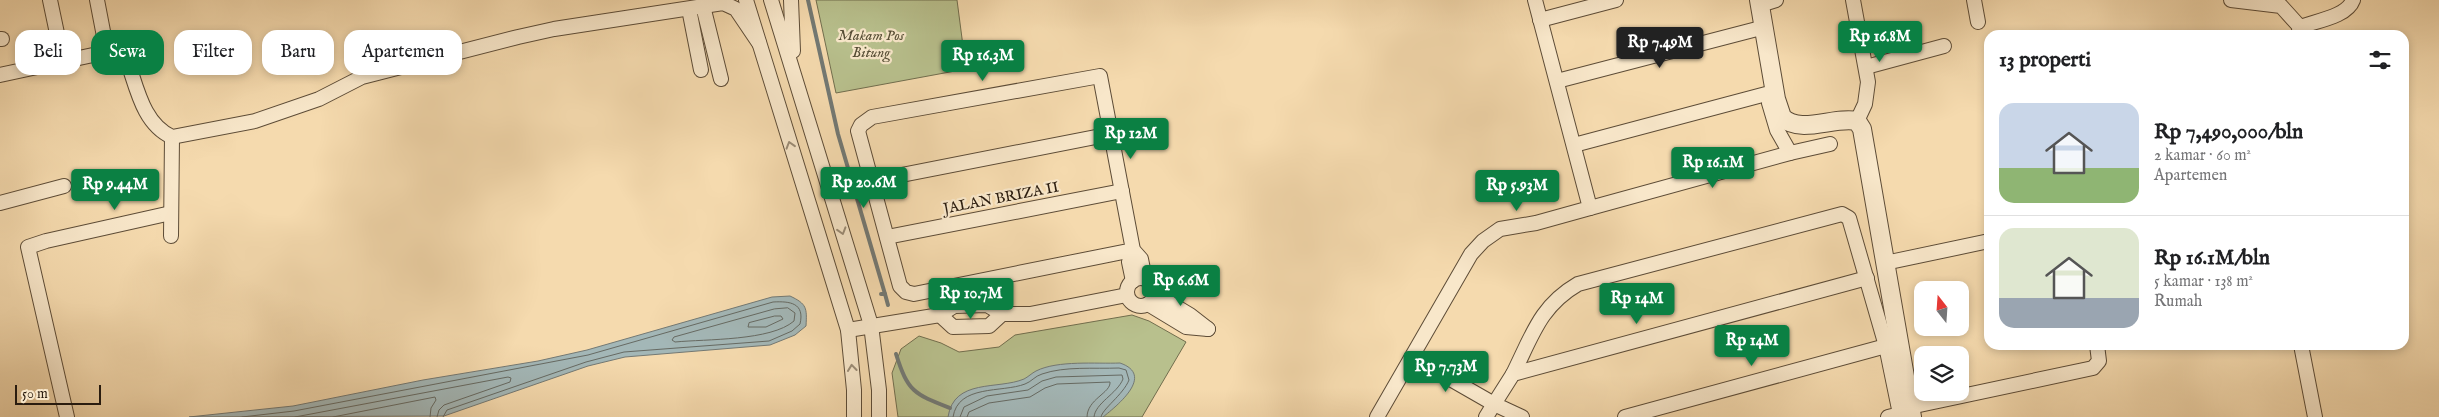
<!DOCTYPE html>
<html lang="id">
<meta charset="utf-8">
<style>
:root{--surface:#fff;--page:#f6f6f6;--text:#202124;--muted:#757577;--line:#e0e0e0;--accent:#0b8043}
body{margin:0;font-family:"IM FELL English",serif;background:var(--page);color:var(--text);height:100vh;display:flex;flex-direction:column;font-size:19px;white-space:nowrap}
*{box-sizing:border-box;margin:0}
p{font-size:16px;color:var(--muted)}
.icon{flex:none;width:28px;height:28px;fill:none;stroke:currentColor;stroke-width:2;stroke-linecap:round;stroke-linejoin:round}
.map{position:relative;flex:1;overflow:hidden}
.sheet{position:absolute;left:1984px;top:30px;width:425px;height:320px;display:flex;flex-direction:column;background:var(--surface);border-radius:15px;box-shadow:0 2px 8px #0003}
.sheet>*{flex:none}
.hud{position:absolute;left:15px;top:30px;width:475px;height:45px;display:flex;gap:10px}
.needle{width:32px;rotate:343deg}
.controls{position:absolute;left:1914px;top:281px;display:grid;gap:10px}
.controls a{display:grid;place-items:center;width:55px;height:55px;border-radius:10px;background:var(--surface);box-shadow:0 2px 8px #0003;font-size:25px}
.scale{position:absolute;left:15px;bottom:12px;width:86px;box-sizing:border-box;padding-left:5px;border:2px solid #2a1c0f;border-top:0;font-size:14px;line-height:18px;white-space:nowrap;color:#2a1c0f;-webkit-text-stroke:4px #f8e7ca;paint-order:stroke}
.price{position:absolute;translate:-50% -42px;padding:0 11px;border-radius:5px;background:var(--accent);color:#fff;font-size:16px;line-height:32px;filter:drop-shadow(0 1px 2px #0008)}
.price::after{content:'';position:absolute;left:50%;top:30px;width:15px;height:11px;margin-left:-8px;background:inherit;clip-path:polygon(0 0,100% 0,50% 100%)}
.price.active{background:#222;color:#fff}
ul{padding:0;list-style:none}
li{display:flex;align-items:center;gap:15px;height:125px;padding:0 15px}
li+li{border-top:1px solid var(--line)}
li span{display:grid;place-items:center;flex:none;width:140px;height:100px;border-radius:15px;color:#555}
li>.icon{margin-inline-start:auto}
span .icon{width:60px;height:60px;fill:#fffc;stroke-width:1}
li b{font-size:21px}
h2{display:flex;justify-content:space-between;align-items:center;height:60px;padding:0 15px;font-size:21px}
.tag{padding:0 18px;border-radius:15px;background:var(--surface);box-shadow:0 2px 8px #0003;font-size:18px;line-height:45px}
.tag.active{background:var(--accent);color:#fff}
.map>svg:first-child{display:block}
.green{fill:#b8c08d;stroke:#716e4e}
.water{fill:#a3b7b7;stroke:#737974}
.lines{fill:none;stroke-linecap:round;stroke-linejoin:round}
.shore{stroke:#666a63;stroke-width:1}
.stream{stroke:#737974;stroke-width:4}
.minor-casing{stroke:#5d4c37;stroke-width:16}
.tertiary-casing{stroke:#5d4c37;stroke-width:20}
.minor{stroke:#f8e7ca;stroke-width:14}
.tertiary{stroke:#f8e7ca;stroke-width:18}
.oneway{stroke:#9b8c76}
.labels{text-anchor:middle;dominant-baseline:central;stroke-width:4.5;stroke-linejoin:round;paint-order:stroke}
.park-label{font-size:15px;font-style:italic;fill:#554d35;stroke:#f8e7ca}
.street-label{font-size:15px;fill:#2a1c0f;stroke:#f8e7ca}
</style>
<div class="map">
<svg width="2439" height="417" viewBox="0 0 2439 417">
<rect width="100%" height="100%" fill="#f5daae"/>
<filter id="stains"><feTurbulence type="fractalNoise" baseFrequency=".004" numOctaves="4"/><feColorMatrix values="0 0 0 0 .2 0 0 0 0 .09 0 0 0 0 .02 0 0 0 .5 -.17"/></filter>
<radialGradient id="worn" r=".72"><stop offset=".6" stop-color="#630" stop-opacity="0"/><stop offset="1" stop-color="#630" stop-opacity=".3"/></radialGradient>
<g class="green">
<path d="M 816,0 L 957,0 L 966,69 L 836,93 Z"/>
<path d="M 1132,315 L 1149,321 L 1186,342 L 1142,417 L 898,417 L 892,373 L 901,349 L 919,336 L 941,343 L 959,352 L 999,347 L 1015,335 Z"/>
</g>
<g class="water">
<path d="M 790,296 C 807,304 807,308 806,326 L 795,335 L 770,345 L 625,357 L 588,366 L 444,416 L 189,417 L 293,406 L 423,380 L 538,361 L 587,350 L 772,297 Z"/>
<path d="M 1120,363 C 1155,375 1118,405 1103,417 L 948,417 C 954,378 998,390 1024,379 C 1028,377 1032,373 1036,371 C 1058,360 1096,364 1120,363 Z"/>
</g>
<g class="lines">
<g class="shore">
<path d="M 788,308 L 795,313 L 794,321 C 771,341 706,339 675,342 L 672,340 L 674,337 L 774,309 Z"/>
<path d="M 775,316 L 781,316 L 783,319 L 766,327 L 748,327 L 749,323 Z"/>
<path d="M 242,417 L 294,411 L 588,355 L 773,302 C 790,301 805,303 800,324 L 792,331 L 769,341 L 624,352 L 586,362 L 447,410 L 443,417"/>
<path d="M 295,417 L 508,377 L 511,378 L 510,382 L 444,405 L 439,410 L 437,417"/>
<path d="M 333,417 L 435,397 L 436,400 L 431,408 L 430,417"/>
<path d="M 953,417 C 958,384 1002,393 1025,384 C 1031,382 1035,376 1042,374 C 1065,366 1094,369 1119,368 L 1126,370 L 1129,380 C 1123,395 1102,409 1101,417"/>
<path d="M 960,417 L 964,407 L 987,396 L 1028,390 L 1042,381 L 1056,377 L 1122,375 L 1123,379 C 1117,394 1095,403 1094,417"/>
<path d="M 967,417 L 969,412 L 989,403 L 1030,397 L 1045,388 L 1057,384 L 1110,382 C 1111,393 1087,399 1087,417"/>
</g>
<g class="stream">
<path d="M 808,0 L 838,134 L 885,294"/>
<path d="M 881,294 L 885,294 L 888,305"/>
<path d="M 896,354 C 908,392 914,394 950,408"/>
</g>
<g class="minor-casing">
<g id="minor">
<path d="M 50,0 L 63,62"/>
<path d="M 97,0 L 107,52"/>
<path d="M 746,0 L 848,330 L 854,390 L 854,417"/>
<path d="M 771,0 L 871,325 L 879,390 L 879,417"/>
<path d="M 791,0 L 793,51"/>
<path d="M 1853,0 L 1868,82 L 1865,104 L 1857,121"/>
<path d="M 1974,0 L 1978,22"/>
<path d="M 2231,0 L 2281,6 L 2300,27"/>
<path d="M 1760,5 L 1776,0"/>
<path d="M 703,6 L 721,79"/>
<path d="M 689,9 L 701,70"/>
<path d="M 1540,20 L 1616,0"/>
<path d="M 2298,35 L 2300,27 C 2315,21 2347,17 2353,0"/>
<path d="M 0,39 L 2,39"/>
<path d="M 1866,67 L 1944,46"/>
<path d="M 0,75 L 107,52 L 123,55 L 127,60 C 137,88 143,124 172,137 L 255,121 L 319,99 L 362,77 L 518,37 L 554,29 L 723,3 L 736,9 L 759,43"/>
<path d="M 1557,81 L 1757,29"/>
<path d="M 1769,103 L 1777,130 L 1790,153"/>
<path d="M 1574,145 L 1766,94"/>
<path d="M 871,181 L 1111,134"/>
<path d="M 0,203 L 64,186"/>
<path d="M 1590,208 L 1790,153 L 1830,144"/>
<path d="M 171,236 L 172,137"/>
<path d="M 887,237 L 1122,191"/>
<path d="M 1133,250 L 914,294 L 906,292 L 900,286 L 858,131 L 861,125 L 872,117 L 1100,76 L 1133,250 L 1141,259 L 1145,279"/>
<path d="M 1885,263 L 1989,241"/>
<circle cx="1141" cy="292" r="14"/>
<path d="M 1133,281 L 1129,262 L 1133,250"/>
<path d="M 1155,294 L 1190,315 L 1208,329"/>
<path d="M 1148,304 L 1186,327 L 1208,329"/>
<path d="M 940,315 L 953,327 L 989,326 L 1002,314"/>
<path d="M 848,330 L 940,315 L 954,306 L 987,305 L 1002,314 L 1030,314 L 1127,295"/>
<path d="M 2301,345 L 2315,417"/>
<path d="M 1412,357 L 1494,404 L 1486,417"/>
<path d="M 1513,374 C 1532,336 1540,306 1578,284 L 1842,214 L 1849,218 L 1886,346 L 1900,414 L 1888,417"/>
<path d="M 1910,407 L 2093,368 L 2099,361 L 2097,345"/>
<path d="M 67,417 L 28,247 L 46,241 L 171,213"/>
<path d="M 1377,417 L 1471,254 L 1483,241 L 1500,229 L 1536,223 L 1590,208 L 1535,0"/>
<path d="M 1522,417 L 1494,404 L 1513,374 L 1867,278"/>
<path d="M 1625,417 L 1886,346"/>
</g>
</g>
<g class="tertiary-casing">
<path id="tertiary" d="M 1759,0 L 1776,99 L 1782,117 C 1800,135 1834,116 1857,121 L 1862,129 L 1912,417"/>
</g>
<use href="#minor" class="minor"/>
<use href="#tertiary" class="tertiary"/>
</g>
<defs><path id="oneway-chevron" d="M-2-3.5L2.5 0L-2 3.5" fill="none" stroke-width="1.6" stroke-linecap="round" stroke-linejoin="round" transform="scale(1.25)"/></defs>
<g class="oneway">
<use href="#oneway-chevron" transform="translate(790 145) rotate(-107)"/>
<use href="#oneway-chevron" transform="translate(842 231) rotate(73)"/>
<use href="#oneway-chevron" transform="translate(852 368) rotate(-96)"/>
</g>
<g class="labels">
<g class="park-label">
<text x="871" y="35">Makam Pos<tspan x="871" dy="17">Bitung</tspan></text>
</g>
<g class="street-label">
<text transform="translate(1001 198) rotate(-11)">JALAN BRIZA II</text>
</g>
</g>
<rect width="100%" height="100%" filter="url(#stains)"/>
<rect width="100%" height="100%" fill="url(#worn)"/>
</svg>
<div class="controls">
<a><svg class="needle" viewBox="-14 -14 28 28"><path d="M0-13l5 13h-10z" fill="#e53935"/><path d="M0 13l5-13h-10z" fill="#757577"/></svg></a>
<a><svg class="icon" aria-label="layers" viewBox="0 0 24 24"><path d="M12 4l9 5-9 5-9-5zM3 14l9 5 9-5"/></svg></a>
</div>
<div class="scale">50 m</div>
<b class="price" style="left:1880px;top:63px">Rp 16.8M</b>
<b class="price active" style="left:1660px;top:69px">Rp 7.49M</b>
<b class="price" style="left:983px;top:82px">Rp 16.3M</b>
<b class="price" style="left:1131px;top:160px">Rp 12M</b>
<b class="price" style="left:1713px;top:189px">Rp 16.1M</b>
<b class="price" style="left:864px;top:209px">Rp 20.6M</b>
<b class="price" style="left:115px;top:211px">Rp 9.44M</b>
<b class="price" style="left:1517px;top:212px">Rp 5.93M</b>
<b class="price" style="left:1181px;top:307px">Rp 6.6M</b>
<b class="price" style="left:971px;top:320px">Rp 10.7M</b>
<b class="price" style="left:1637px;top:325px">Rp 14M</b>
<b class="price" style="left:1752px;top:367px">Rp 14M</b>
<b class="price" style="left:1446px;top:393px">Rp 7.73M</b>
<div class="hud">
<a class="tag">Beli</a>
<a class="tag active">Sewa</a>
<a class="tag">Filter</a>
<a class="tag">Baru</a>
<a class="tag">Apartemen</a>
</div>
<section class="sheet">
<h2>13 properti<svg class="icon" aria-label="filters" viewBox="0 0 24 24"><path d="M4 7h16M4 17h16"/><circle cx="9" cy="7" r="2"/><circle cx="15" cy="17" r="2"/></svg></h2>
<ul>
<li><span style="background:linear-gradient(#c9d6e8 65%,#8fb573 0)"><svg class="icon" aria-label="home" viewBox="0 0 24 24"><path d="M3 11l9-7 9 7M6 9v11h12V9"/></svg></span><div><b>Rp 7,490,000/bln</b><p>2 kamar · 60 m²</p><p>Apartemen</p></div></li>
<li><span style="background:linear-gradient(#dfe7d0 70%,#9aa5b1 0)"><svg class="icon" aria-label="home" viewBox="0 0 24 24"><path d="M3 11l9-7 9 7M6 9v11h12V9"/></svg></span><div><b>Rp 16.1M/bln</b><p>5 kamar · 138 m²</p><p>Rumah</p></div></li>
</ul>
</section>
</div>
